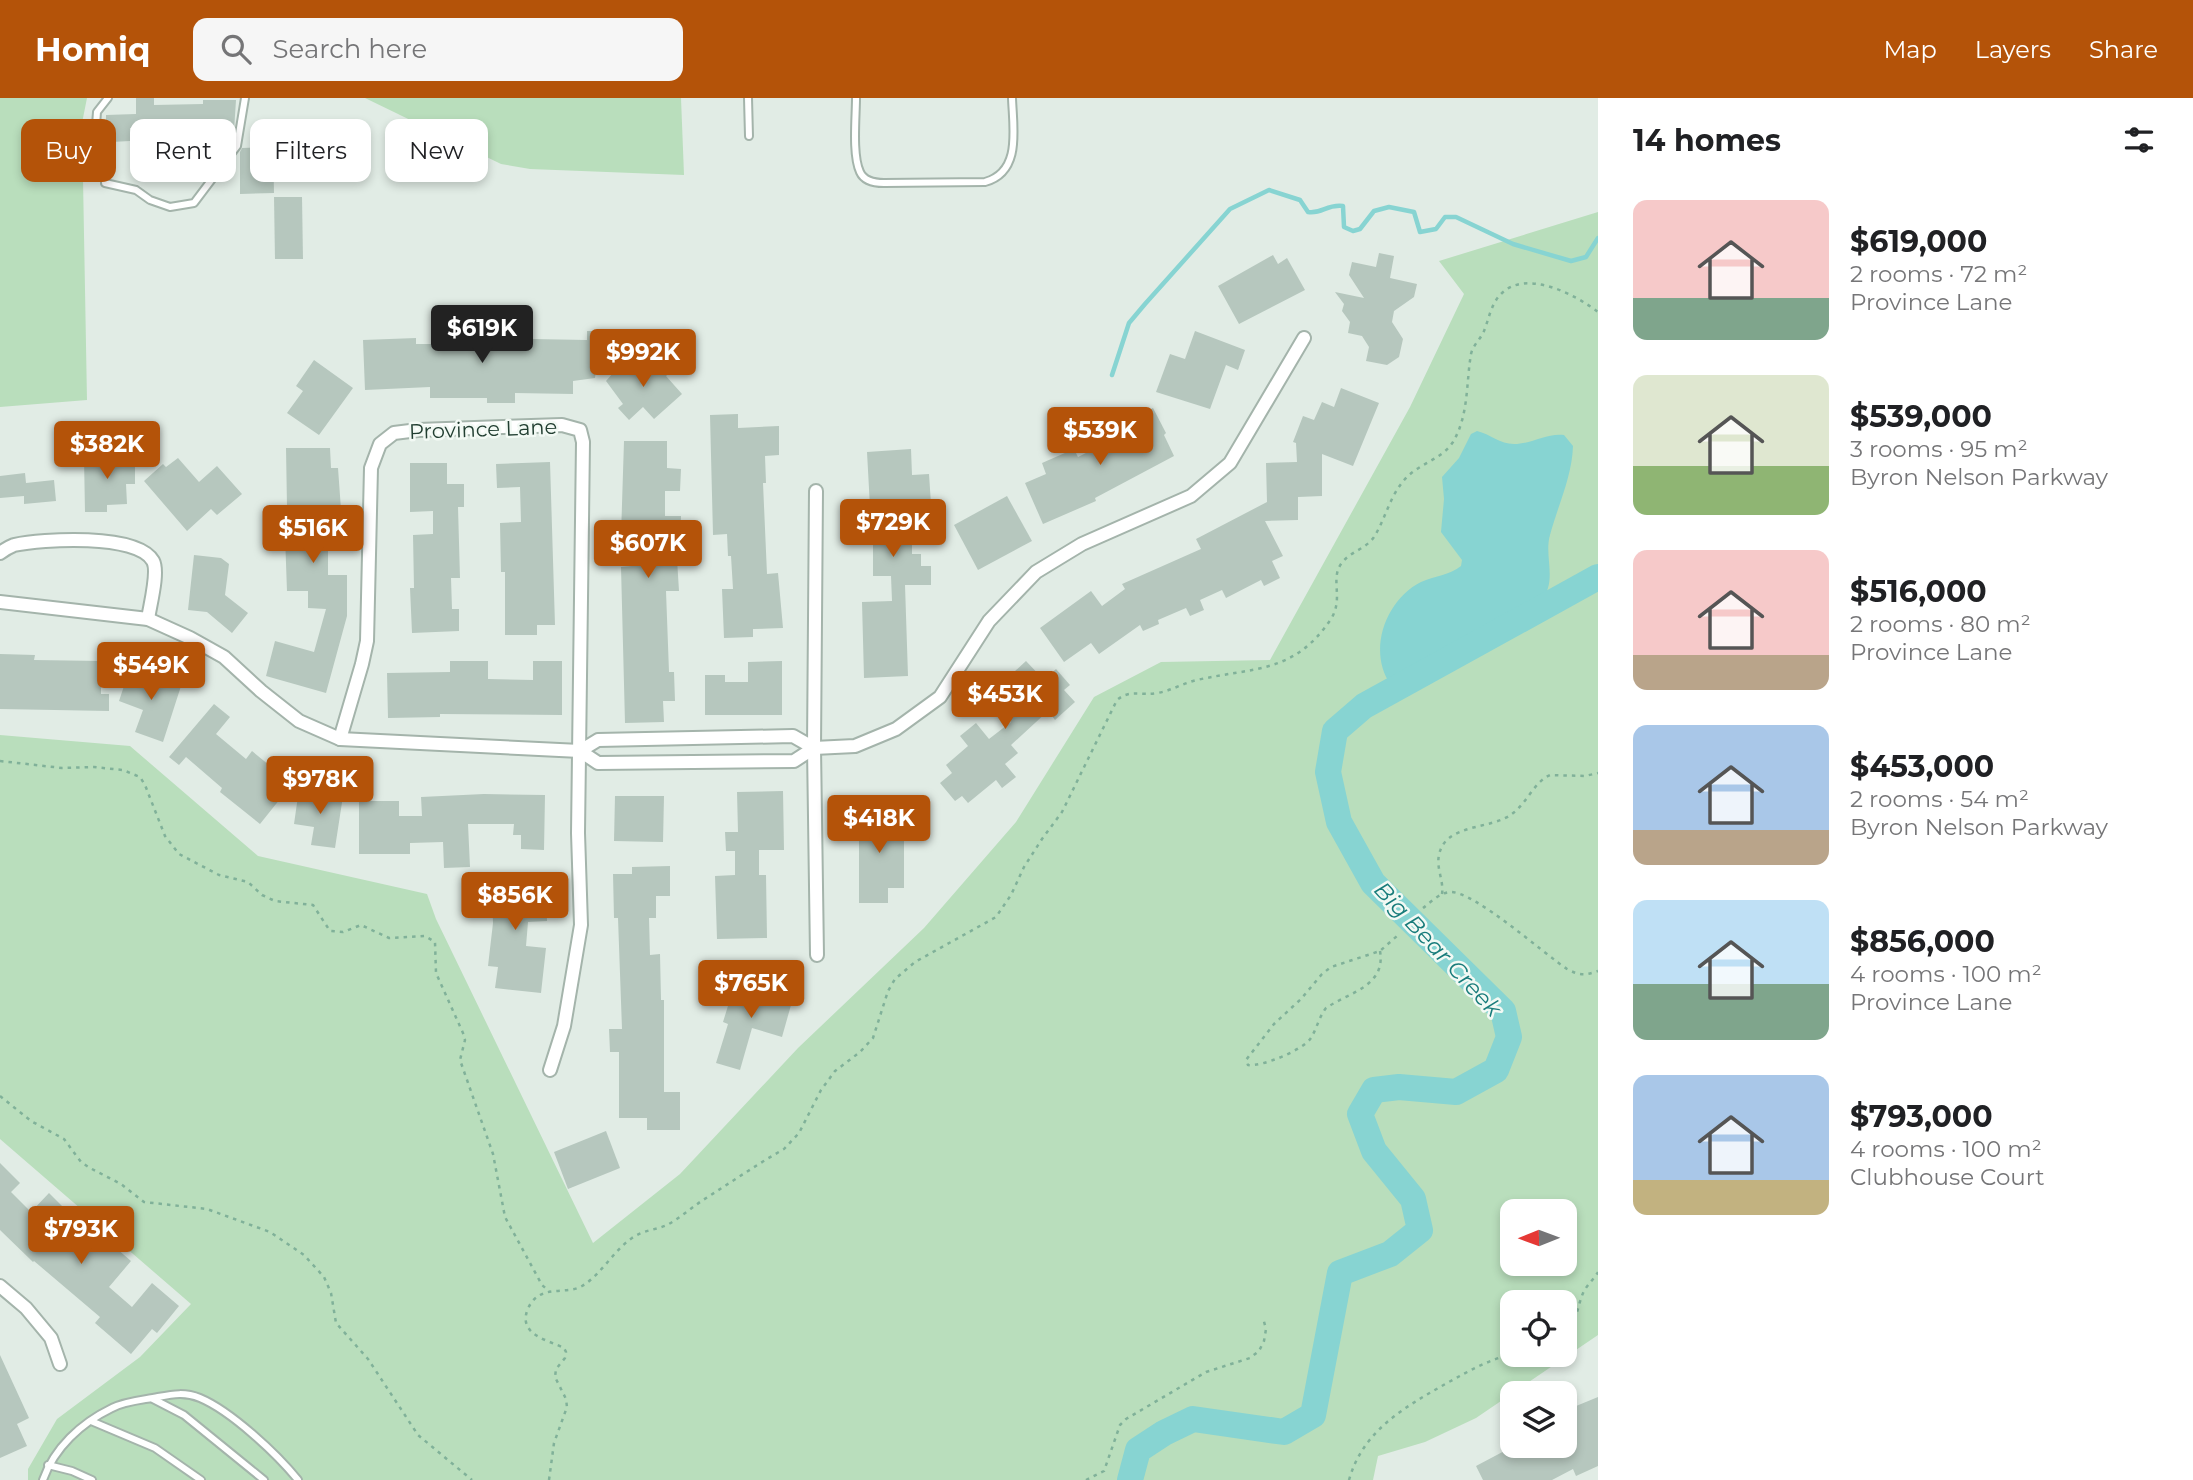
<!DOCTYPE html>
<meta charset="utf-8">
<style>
:root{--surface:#fff;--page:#f6f6f6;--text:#202124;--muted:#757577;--accent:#b45309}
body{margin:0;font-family:Montserrat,sans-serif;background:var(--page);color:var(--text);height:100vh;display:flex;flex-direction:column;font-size:26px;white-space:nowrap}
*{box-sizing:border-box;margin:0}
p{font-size:23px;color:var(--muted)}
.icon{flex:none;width:38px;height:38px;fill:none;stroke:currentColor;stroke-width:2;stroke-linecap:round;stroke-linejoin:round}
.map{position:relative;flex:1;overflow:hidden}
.panel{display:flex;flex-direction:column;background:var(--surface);width:595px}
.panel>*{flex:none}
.top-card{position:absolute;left:21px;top:21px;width:665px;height:63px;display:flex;gap:14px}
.needle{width:46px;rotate:269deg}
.controls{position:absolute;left:1500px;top:1101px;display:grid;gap:14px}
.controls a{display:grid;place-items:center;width:77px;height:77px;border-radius:14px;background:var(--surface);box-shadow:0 4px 10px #0003;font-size:35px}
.price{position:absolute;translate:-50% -60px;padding:0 16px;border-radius:7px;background:var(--accent);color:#fff;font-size:23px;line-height:46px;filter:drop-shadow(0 2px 4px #0008)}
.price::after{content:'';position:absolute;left:50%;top:42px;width:21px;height:16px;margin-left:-10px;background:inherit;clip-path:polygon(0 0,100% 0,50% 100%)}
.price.selected{background:#222;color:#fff}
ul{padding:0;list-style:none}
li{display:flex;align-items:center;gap:21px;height:175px;padding:0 35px}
li span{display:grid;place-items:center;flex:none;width:196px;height:140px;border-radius:14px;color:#555}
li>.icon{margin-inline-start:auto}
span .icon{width:84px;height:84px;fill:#fffc;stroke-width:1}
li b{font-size:30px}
h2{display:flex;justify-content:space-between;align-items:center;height:84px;padding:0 35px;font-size:30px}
.pill{padding:0 24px;border-radius:14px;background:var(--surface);box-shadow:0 4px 10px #0003;font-size:24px;line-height:63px}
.pill.selected{background:var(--accent);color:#fff}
header{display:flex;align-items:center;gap:42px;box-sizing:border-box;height:98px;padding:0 35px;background:var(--accent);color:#fff}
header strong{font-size:33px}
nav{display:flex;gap:38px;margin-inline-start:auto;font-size:24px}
.search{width:490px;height:63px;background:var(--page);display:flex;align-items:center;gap:18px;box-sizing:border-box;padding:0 24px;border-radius:14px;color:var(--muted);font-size:26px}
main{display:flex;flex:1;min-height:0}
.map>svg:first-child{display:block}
.green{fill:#b9debc;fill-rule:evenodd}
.water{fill:#87d4d2}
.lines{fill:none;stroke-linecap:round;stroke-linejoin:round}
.stream{stroke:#87d4d2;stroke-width:4.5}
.river{stroke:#87d4d2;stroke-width:26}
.building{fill:#b6c7be}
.lane-casing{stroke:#a4b4ab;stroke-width:10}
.street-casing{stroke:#a4b4ab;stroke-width:16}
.path{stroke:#80b199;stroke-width:2.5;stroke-dasharray:3.5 5;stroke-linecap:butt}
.lane{stroke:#fff;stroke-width:6}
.street{stroke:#fff;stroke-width:12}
.labels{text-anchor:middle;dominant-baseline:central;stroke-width:5;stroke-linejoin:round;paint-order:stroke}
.street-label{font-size:21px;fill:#213e31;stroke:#f2f9f4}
.water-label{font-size:23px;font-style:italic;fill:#187c7b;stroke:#f2f9f4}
</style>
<header>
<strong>Homiq</strong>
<div class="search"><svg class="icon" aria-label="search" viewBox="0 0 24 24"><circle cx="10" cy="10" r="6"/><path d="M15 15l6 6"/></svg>Search here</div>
<nav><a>Map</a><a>Layers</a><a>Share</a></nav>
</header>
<main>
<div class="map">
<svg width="1598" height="1382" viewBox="0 0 1598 1382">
<rect width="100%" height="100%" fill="#e1ece5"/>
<g class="green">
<path d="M 0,0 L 87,0 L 82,25 L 87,302 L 0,309 Z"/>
<path d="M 365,0 L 681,0 L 684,77 L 530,71 L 501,66 Z"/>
<path d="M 1598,114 L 1598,1237 L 1476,1320 L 1425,1344 L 1378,1358 L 1373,1382 L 28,1382 L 28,1371 L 57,1321 L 140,1259 L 191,1206 L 0,1041 L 0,637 L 130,648 L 258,758 L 427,796 L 436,821 L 593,1145 L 680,1076 L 798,950 L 924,830 L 1016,724 L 1094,599 L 1161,564 L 1270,562 L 1410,309 L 1464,196 L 1439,163 ZM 1512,1113 L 1564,1113 L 1564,1166 L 1512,1166 ZM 1512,1204 L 1564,1204 L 1564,1256 L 1512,1256 Z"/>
</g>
<path class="water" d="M 1477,333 C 1490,336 1500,346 1514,346 C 1532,346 1546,335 1564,337 L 1573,348 C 1572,379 1558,407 1550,437 C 1545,454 1553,473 1548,490 C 1532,540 1436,568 1391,587 C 1367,554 1385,502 1421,484 C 1434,478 1450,477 1461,468 L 1462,462 L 1441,434 L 1444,401 L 1442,379 L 1459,360 L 1471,336 Z"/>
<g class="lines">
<path class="stream" d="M 1112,277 L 1129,225 L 1145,206 L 1230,111 L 1269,92 L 1300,102 L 1308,114 C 1323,116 1326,106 1343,108 L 1344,129 L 1353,133 L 1360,131 L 1374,113 L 1389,109 L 1414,114 L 1420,134 L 1436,131 L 1445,119 L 1456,119 L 1513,146 L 1571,163 L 1586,159 L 1598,140"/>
<path class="river" d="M 1130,1382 L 1138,1352 L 1164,1335 L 1193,1321 L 1284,1334 L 1313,1317 L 1340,1175 L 1390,1156 L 1420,1132 L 1413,1101 L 1374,1053 L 1360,1016 L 1374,992 L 1399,989 L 1456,994 L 1496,972 L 1509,939 L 1503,913 L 1373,785 L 1339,724 L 1328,674 L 1335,633 L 1364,608 L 1598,479"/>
</g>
<g class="building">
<path d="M 136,0 L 154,0 L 154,7 L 203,6 L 203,2 L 236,2 L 234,33 L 215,34 L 216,61 L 197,62 L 196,49 L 175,50 L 175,29 L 130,30 L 130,43 L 111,44 L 106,34 L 106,17 L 136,16 Z"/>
<path d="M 273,49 L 274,95 L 240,96 L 240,54 L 242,50 Z"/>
<path d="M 274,99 L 302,99 L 303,161 L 275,161 Z"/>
<path d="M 1379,155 L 1394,158 L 1390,180 L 1417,186 L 1414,199 L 1394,213 L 1392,224 L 1403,241 L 1399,259 L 1387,267 L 1366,263 L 1369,249 L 1362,238 L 1348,235 L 1350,224 L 1342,213 L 1344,206 L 1335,194 L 1364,200 L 1349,177 L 1352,164 L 1376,169 Z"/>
<path d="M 1273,157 L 1278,166 L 1287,160 L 1305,192 L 1239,226 L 1218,188 Z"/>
<path d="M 508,229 L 508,238 L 532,238 L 532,241 L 587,242 L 587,233 L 602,233 L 595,280 L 573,283 L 573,296 L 515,295 L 515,305 L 487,305 L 487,300 L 430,300 L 430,289 L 365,292 L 363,242 L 416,240 L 416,246 L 449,246 L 449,233 Z"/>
<path d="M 1195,233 L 1245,252 L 1238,272 L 1226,267 L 1210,311 L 1156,294 L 1170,256 L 1185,261 Z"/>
<path d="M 628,258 L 647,278 L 665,262 L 674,271 L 666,278 L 682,296 L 654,321 L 643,309 L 629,322 L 618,310 L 623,306 L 606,283 Z"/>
<path d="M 314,262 L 353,290 L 319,337 L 287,315 L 303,293 L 296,288 Z"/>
<path d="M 1341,290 L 1379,305 L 1353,368 L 1322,356 L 1322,398 L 1298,399 L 1298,422 L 1265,423 L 1283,458 L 1272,463 L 1280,480 L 1264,488 L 1261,482 L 1226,500 L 1222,492 L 1200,502 L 1204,512 L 1190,518 L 1186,510 L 1158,522 L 1159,526 L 1143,533 L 1140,527 L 1099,556 L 1091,545 L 1064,564 L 1040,530 L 1091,493 L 1102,508 L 1125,491 L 1122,486 L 1201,451 L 1196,441 L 1267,404 L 1266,365 L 1297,364 L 1296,345 L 1293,344 L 1303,318 L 1314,322 L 1322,304 L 1334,309 Z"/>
<path d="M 1153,310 L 1166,335 L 1164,337 L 1174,358 L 1095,400 L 1096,403 L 1043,426 L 1025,385 L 1046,376 L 1042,365 L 1074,351 L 1078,359 L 1117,339 L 1111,327 L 1128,319 L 1130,322 Z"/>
<path d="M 738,316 L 738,330 L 779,328 L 779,357 L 765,358 L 766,385 L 763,385 L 767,476 L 778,475 L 783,530 L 753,531 L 753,539 L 724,540 L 722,491 L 733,491 L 731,458 L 728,458 L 727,436 L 713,437 L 710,317 Z"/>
<path d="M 624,343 L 667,343 L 667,370 L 681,371 L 680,393 L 665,393 L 665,418 L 681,418 L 680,445 L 676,445 L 679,493 L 666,493 L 669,574 L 674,574 L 675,603 L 663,603 L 664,624 L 625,625 L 621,469 L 643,467 L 642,461 L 648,460 L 648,438 L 621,438 Z"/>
<path d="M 286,350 L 330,350 L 331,370 L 338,370 L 344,453 L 328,453 L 328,477 L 347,477 L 347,518 L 326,595 L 266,578 L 275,543 L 314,554 L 326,511 L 308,510 L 308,493 L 287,493 L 284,409 L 287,409 Z"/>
<path d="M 911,351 L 912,377 L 929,376 L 931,406 L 912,407 L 912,456 L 921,456 L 921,468 L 931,468 L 931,487 L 905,487 L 908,578 L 864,580 L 862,504 L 892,503 L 891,478 L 873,478 L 873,409 L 870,409 L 867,354 Z"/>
<path d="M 135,357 L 135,386 L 126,386 L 127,406 L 107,407 L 107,414 L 85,414 L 84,359 Z"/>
<path d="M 178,360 L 199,384 L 217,368 L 242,396 L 217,417 L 211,411 L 187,433 L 144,383 L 163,366 L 166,369 Z"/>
<path d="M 550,364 L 555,527 L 537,527 L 537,537 L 505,537 L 505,474 L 501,474 L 500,425 L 521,424 L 520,389 L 497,390 L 496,366 Z"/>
<path d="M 410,365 L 447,365 L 447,386 L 464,386 L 464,409 L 458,409 L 460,480 L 451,480 L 452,511 L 459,511 L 459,533 L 412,535 L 410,490 L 414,490 L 413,437 L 433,436 L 433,413 L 410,414 Z"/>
<path d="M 25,375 L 26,385 L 54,382 L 56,403 L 24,406 L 24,398 L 0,400 L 0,378 Z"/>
<path d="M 1007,398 L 1032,443 L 978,472 L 954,427 Z"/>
<path d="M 194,457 L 221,460 L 229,466 L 225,497 L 248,515 L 232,535 L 207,514 L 188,512 Z"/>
<path d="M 0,556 L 35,557 L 34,562 L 101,563 L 101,596 L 109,596 L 109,613 L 0,611 Z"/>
<path d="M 450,563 L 488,563 L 488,581 L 533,582 L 533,563 L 562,563 L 562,617 L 440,616 L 440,619 L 388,620 L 387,575 L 450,574 Z"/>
<path d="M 782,563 L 782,617 L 705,617 L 705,577 L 725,577 L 725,584 L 748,584 L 748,564 Z"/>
<path d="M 1026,563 L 1044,582 L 1056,571 L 1070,587 L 1064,592 L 1075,604 L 1055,622 L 1048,613 L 1011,647 L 1018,655 L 1005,666 L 1016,679 L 1002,690 L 996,682 L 968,705 L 962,698 L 955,703 L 940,685 L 952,675 L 946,667 L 968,648 L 960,638 L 976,625 L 989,641 L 1011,624 L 988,598 Z"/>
<path d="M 130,570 L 181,588 L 163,644 L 135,634 L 143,612 L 119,603 Z"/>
<path d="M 214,606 L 230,619 L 216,636 L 246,661 L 252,653 L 292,686 L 260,726 L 220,694 L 222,690 L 186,659 L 179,667 L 169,659 Z"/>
<path d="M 299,691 L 343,698 L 335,750 L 311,747 L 314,729 L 294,726 Z"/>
<path d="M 783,693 L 784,752 L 759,752 L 759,777 L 766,777 L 767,840 L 717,841 L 715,778 L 735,777 L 735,753 L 726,753 L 725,734 L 738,734 L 737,694 Z"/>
<path d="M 484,696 L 545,697 L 544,752 L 521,751 L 521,737 L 513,737 L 514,726 L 468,726 L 470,769 L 444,770 L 443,744 L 410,745 L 410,756 L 359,756 L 359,703 L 399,703 L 399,718 L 422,718 L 421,699 Z"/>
<path d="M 615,698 L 664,698 L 663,744 L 614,743 Z"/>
<path d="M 859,700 L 877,700 L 877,724 L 904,724 L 904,790 L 888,790 L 888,805 L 859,805 Z"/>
<path d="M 670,768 L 670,798 L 656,798 L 656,820 L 649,820 L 650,857 L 660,856 L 661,902 L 664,902 L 664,994 L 680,994 L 680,1032 L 647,1032 L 647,1020 L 619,1020 L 619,954 L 610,954 L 609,931 L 622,931 L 618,820 L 614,820 L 613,776 L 632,776 L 632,769 Z"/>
<path d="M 529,780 L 530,791 L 546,790 L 547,823 L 528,824 L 526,848 L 546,850 L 541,895 L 495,890 L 498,869 L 488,868 L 493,825 L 492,797 L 472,798 L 471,783 Z"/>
<path d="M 736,882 L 793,900 L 782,939 L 752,930 L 740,972 L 716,965 L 728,926 L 723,924 Z"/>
<path d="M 606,1033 L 620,1070 L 568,1091 L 554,1054 Z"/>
<path d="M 0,1065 L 20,1085 L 11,1094 L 31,1114 L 49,1095 L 77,1123 L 63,1136 L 86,1155 L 101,1137 L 131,1163 L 109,1189 L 132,1209 L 152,1185 L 179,1208 L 157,1235 L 152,1231 L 131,1256 L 95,1225 L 100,1219 L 34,1163 L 33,1164 L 0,1132 Z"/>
<path d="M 0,1257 L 29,1320 L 17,1326 L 27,1348 L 0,1360 Z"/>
<path d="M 1598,1299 L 1598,1368 L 1576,1378 L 1573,1371 L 1552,1382 L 1483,1382 L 1476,1368 L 1510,1350 L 1511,1354 L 1524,1348 L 1564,1348 L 1564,1313 Z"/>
</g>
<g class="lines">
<g class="lane-casing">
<g id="lane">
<path d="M 108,0 L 97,14 L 96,27 L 106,46 L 105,85 L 136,92 L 150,102 L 170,109 L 194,105 L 237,48 L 245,0"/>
<path d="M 748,0 L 749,38"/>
<path d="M 856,0 C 856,19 852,57 860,74 C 864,83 874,85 884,85 L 985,84 C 1022,74 1013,30 1012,0"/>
<path d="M 153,1301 L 184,1317 L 264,1382"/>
<path d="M 91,1323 L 155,1350 L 201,1382"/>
<path d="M 48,1367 L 72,1373 L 92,1382"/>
<path d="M 43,1382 C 54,1350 81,1325 112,1310 C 125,1303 143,1302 158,1299 C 174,1296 185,1294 200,1300 C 231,1313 277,1356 298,1382"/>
</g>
</g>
<g class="street-casing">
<g id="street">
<path d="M 816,393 L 814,650 L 817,857"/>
<path d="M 0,455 C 4,452 9,449 14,447 C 42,441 137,435 153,463 C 159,474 150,507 148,521"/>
<path d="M 0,504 L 148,521 L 190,540 L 224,559 L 261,593 L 299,623 L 340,641 L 580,653 L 598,665 L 794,663 L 814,650 L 855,648 L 896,631 L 940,599 L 989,523 L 1036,474 L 1082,446 L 1191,398 L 1230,365 L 1304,240"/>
<path d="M 340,641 L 362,566 L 367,543 L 371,370 L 380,346 L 394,335 L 418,332 L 562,327 L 580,332 L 583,344 L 578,735 L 581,827 L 564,928 L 550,972"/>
<path d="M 580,653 L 598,642 L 793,638 L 814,650"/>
<path d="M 0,1188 L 26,1210 L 51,1240 L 60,1266"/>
</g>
</g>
<g class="path">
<path d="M 0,663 L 62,670 L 94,669 L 123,672 L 140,679 L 145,687 L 165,738 L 179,756 L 219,777 L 248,784 L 262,797 L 275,803 L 313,807 L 330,833 L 343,834 L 361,827 L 389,840 L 425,838 L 435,844 L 436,875 L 463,935 L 465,942 L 460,962 L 493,1056 L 505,1119 L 542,1187 L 549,1193"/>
<path d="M 1442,796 C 1444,783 1436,770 1439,757 C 1445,725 1491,732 1512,716 C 1527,705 1534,684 1550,677 L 1585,678 L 1598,675"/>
<path d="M 1423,810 C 1431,804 1439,795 1450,794 C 1474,793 1543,855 1567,871 C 1578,877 1585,878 1598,873"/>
<path d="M 1380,853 C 1386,888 1350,894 1326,910 C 1319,919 1317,930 1311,940 C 1303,952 1262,969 1248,967 L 1246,962 L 1274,926 L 1301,901 L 1322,876 L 1331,869 L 1380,853 L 1397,838"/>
<path d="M 0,998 L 31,1023 L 64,1041 L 81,1064 L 90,1070 L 121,1086 L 144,1104 L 207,1111 L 270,1134 L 304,1157 L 324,1179 L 331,1195 L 336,1225 L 368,1261 L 418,1337 L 472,1382"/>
<path d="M 1564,1235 C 1578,1225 1577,1207 1584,1193 C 1588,1186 1594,1181 1598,1174"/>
<path d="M 549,1382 L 554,1345 L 567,1309 L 566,1301 L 555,1279 L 556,1271 L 565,1260 L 566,1254 L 564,1250 C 548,1242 519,1237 527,1213 C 538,1184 565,1198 582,1188 C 602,1176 613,1153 632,1140 C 643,1132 656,1132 667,1127 C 680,1120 691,1110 703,1102 C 730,1085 756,1067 784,1051 L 799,1035 L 821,992 L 835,973 L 860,954 L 873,940 L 888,893 L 895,881 L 915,864 L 996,819 L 1011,797 L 1024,769 L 1042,741 L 1062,714 L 1117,602 C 1130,591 1141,598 1157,595 C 1171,593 1183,585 1197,582 C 1254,569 1294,576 1331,521 C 1344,500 1330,482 1341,466 C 1349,454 1366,451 1374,439 C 1386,420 1390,396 1407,379 C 1421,365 1442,361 1453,344 C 1469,317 1466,285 1471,256 C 1473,247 1480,242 1484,233 C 1489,221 1491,205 1502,195 C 1527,171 1576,197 1598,214"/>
<path d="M 1086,1382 L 1104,1373 L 1120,1327 L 1126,1321 L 1206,1274 L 1250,1260 L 1259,1253 L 1264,1243 L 1266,1231 L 1263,1220"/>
<path d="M 1349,1382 C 1363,1332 1405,1309 1447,1285 C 1469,1273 1488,1262 1512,1256"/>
</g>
<use href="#lane" class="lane"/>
<use href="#street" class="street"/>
</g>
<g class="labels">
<g class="street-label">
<text transform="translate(483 331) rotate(-2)">Province Lane</text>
</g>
<g class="water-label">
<text transform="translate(1438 851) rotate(47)">Big Bear Creek</text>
</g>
</g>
</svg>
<div class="controls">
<a><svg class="needle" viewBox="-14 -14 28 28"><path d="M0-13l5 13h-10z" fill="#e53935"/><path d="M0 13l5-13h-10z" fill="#757577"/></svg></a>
<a><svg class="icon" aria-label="locate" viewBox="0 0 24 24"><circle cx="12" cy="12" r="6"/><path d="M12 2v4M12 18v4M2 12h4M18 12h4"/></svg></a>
<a><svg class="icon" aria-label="layers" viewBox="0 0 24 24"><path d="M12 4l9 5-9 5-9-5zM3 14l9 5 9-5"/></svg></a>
</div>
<b class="price selected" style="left:482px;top:267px">$619K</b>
<b class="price" style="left:643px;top:291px">$992K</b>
<b class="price" style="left:1100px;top:369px">$539K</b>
<b class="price" style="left:107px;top:383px">$382K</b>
<b class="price" style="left:893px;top:461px">$729K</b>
<b class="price" style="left:313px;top:467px">$516K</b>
<b class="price" style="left:648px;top:482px">$607K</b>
<b class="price" style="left:151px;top:604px">$549K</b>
<b class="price" style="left:1005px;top:633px">$453K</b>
<b class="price" style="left:320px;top:718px">$978K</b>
<b class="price" style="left:879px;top:757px">$418K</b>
<b class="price" style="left:515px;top:834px">$856K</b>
<b class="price" style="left:751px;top:922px">$765K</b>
<b class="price" style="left:81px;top:1168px">$793K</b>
<div class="top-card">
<a class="pill selected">Buy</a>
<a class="pill">Rent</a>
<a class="pill">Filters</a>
<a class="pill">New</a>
</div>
</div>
<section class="panel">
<h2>14 homes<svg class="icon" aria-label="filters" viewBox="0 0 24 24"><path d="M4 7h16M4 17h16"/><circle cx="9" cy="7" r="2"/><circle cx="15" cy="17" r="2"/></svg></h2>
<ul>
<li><span style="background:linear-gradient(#f6c9c9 70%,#7fa58c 0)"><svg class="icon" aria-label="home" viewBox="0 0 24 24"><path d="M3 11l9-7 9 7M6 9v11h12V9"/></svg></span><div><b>$619,000</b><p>2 rooms · 72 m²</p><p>Province Lane</p></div></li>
<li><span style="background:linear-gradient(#dfe7d0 65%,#8fb573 0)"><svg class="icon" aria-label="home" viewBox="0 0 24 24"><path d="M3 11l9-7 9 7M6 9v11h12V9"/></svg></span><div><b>$539,000</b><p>3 rooms · 95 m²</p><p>Byron Nelson Parkway</p></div></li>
<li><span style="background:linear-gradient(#f6c9c9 75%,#b9a48a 0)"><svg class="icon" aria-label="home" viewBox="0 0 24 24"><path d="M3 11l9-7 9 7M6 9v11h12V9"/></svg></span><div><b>$516,000</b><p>2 rooms · 80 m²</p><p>Province Lane</p></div></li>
<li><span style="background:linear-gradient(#a9c7e8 75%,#b9a48a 0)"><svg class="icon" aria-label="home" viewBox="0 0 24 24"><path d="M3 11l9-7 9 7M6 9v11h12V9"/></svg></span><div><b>$453,000</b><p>2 rooms · 54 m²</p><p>Byron Nelson Parkway</p></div></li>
<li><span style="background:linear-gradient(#bfe0f5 60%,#7fa58c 0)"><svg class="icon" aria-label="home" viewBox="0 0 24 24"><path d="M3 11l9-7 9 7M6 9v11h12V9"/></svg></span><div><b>$856,000</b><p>4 rooms · 100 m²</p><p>Province Lane</p></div></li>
<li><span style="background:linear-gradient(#a9c7e8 75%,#c2b280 0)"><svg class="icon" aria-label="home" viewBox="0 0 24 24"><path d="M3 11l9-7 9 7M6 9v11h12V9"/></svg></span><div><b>$793,000</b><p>4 rooms · 100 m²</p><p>Clubhouse Court</p></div></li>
</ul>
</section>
</main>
